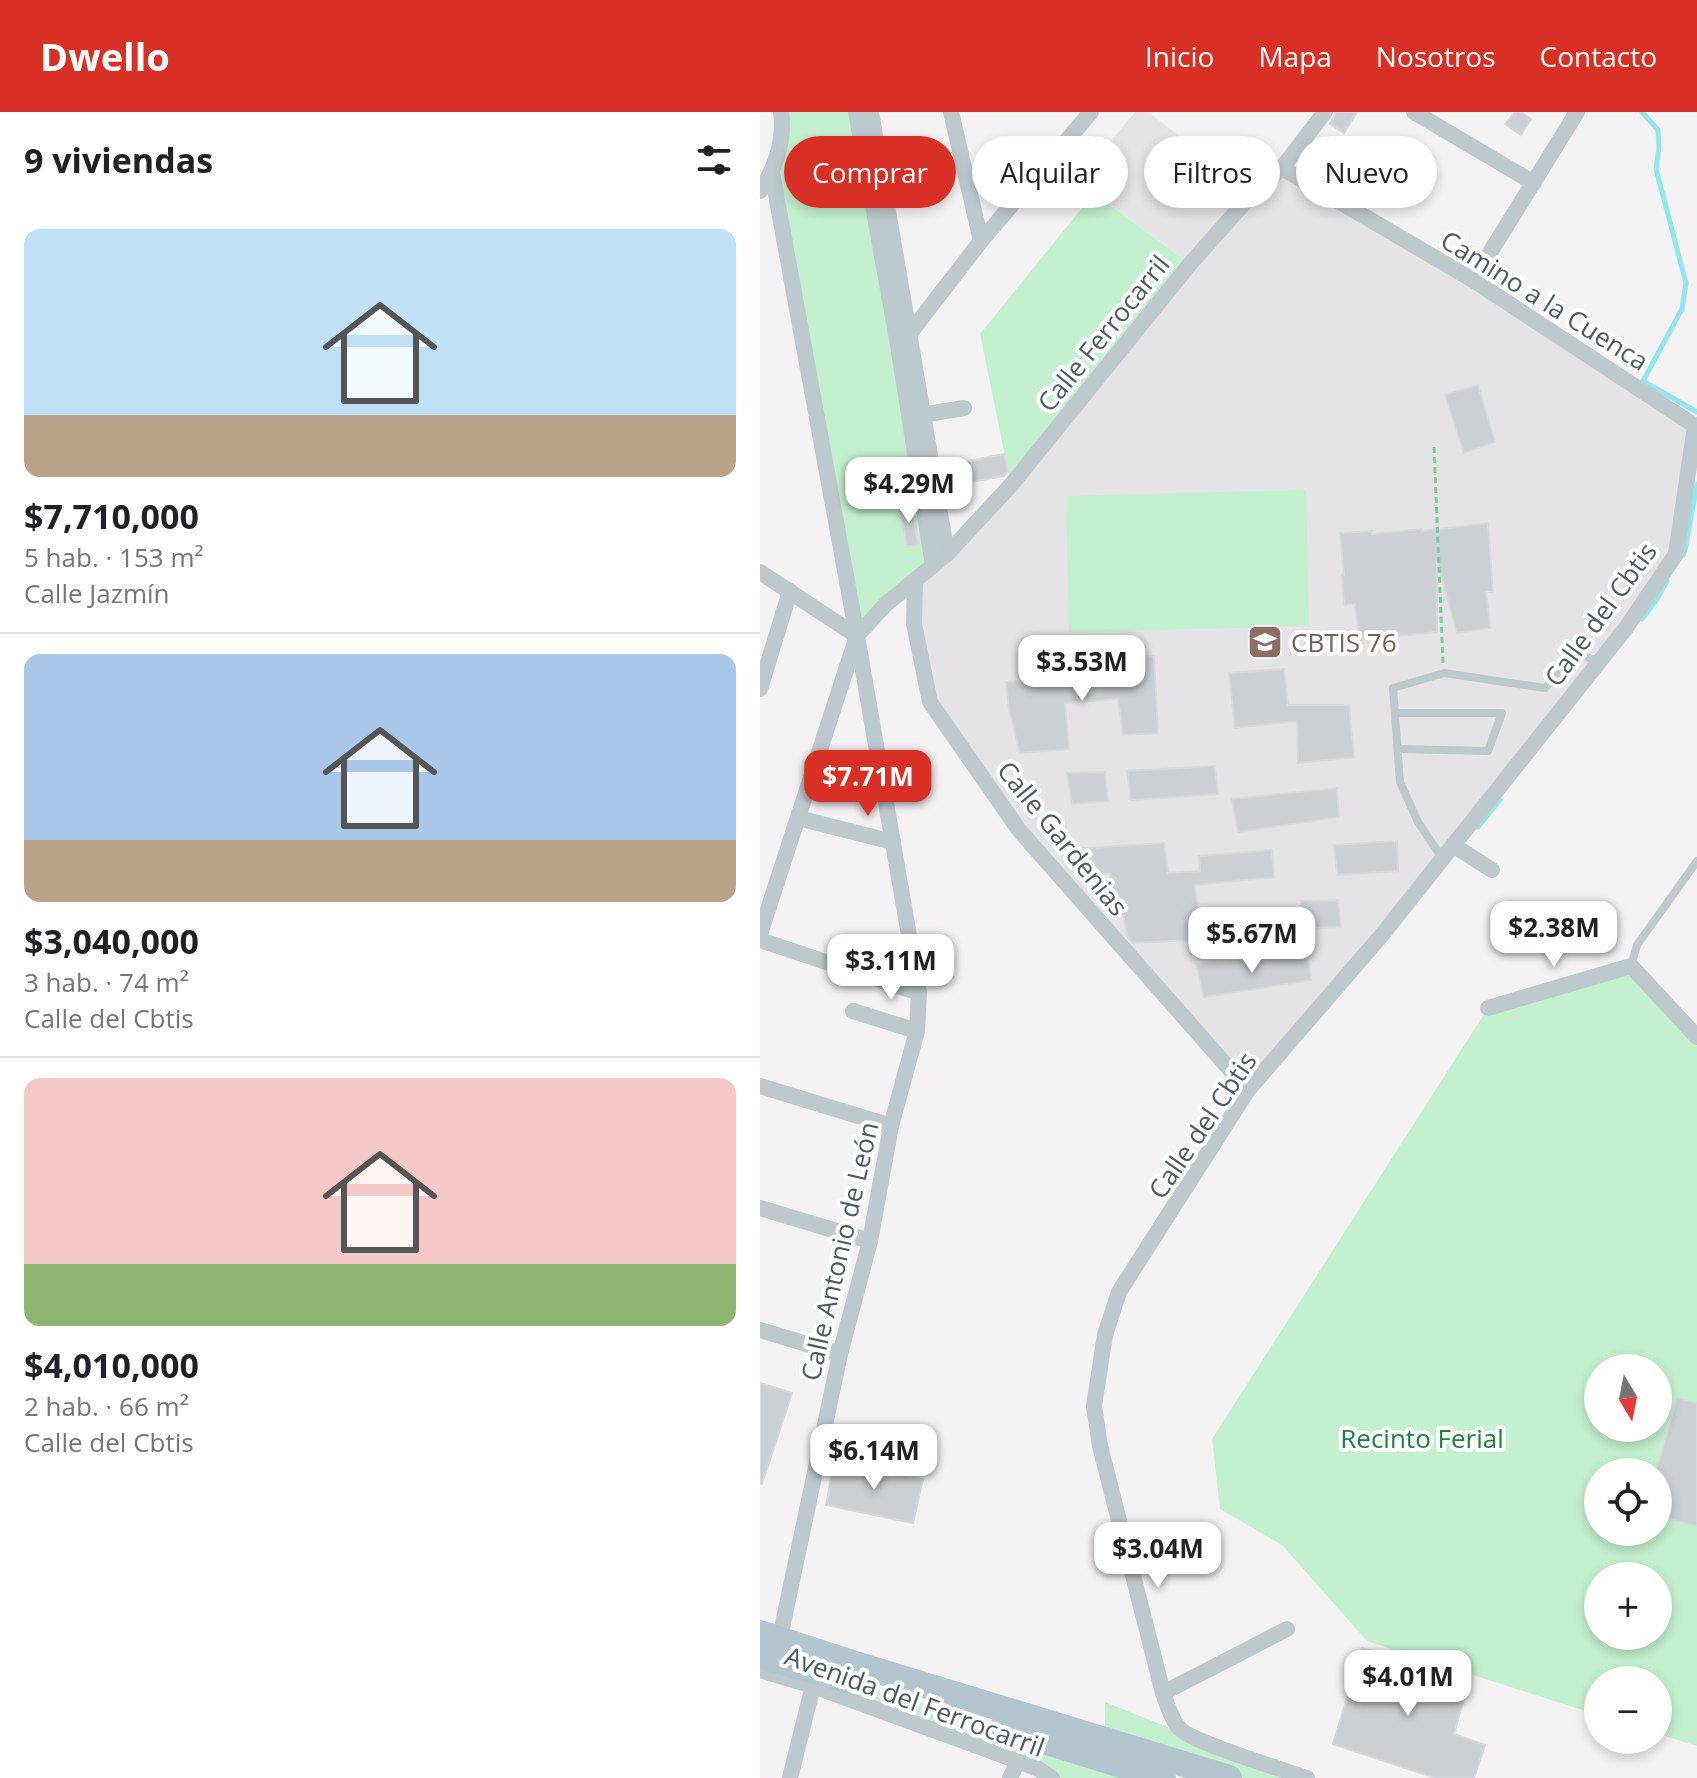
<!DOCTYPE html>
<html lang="es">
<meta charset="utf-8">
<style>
:root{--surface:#fff;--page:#f2f2f2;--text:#202124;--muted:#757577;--line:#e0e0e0;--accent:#d93025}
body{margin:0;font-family:"Open Sans",sans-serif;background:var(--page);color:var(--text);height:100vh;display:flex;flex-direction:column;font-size:30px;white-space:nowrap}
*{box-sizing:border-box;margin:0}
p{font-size:26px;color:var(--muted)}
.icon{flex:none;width:44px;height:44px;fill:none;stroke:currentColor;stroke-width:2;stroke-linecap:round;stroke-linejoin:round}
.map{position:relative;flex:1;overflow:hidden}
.side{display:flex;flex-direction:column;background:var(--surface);width:760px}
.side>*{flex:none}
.top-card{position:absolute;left:24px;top:24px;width:760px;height:72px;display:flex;gap:16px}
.needle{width:52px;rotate:170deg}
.controls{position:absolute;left:824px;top:1242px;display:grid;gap:16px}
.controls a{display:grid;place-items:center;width:88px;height:88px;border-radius:50%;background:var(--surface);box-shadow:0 4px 12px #0003;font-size:40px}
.price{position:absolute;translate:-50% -68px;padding:0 18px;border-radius:16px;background:#fff;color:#222;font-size:26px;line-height:52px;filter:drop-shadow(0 2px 4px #0008)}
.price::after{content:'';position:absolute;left:50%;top:48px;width:24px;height:18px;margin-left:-12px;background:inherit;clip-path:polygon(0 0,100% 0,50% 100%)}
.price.on{background:var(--accent);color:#fff}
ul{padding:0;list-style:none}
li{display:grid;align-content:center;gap:16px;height:424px;padding:0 24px}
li+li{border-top:2px solid var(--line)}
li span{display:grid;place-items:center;height:248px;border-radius:16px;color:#555}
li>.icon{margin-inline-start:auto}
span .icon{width:144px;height:144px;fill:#fffc;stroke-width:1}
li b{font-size:34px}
h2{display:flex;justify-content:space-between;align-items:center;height:96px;padding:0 24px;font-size:34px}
.chip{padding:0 28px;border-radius:36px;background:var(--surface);box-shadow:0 4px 12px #0003;font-size:28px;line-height:72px}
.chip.on{background:var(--accent);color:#fff}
header{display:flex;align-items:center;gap:48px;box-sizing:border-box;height:112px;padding:0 40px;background:var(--accent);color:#fff}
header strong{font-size:38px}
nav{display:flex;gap:44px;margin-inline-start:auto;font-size:28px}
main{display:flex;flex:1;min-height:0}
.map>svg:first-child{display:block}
.education{fill:#e5e3e5}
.green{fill:#c3f0ce;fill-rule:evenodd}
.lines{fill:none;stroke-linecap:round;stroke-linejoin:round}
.stream{stroke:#90e7ed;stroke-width:5}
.building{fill:#ccd0d4;stroke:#d6dadd;stroke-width:2}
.path{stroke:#7acf99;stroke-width:3;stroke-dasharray:6 4;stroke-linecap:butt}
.service{stroke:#bec9ce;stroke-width:8}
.minor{stroke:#bec9ce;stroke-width:16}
.primary{stroke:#b3c6d0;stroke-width:26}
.labels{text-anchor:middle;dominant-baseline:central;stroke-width:8;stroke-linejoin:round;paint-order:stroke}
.street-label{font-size:26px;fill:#4a5960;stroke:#fff}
.education-label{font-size:26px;fill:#785e54;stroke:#fff;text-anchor:start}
.park-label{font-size:26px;fill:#18843e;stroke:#fff}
</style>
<header>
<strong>Dwello</strong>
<nav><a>Inicio</a><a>Mapa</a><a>Nosotros</a><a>Contacto</a></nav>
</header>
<main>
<section class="side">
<h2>9 viviendas<svg class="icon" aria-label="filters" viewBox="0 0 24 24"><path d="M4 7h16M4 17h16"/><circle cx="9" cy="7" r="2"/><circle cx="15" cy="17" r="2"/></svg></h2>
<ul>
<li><span style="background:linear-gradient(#bfe0f5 75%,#b9a48a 0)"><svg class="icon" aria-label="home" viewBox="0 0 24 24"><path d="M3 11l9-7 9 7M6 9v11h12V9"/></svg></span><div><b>$7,710,000</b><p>5 hab. · 153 m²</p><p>Calle Jazmín</p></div></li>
<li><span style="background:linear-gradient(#a9c7e8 75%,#b9a48a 0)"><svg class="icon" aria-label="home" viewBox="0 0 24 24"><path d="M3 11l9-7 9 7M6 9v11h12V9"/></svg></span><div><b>$3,040,000</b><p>3 hab. · 74 m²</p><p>Calle del Cbtis</p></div></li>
<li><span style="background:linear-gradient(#f6c9c9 75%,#8fb573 0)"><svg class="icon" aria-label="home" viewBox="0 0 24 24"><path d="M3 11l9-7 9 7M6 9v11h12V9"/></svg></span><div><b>$4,010,000</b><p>2 hab. · 66 m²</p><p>Calle del Cbtis</p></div></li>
</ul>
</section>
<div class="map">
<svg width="937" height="1666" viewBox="0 0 937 1666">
<rect width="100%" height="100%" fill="#f4f2f3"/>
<path class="education" d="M 375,0 L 388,0 L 493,80 L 522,56 L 935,314 L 916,442 L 488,978 L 275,736 L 170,590 L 154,512 L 158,465 L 173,454 L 429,151 L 318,69 Z"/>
<g class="green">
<path d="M 21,0 L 111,0 L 173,454 L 97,524 L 12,61 Z"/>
<path d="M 334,81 L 430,152 L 251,373 L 220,222 Z"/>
<path d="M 546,378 L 549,514 L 309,520 L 306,384 Z"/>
<path d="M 871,854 L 937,927 L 937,1634 L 898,1622 L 898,1568 L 838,1568 L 838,1603 L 607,1529 L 522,1433 L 460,1397 L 452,1327 L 728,896 ZM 838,1256 L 898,1256 L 898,1316 L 838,1316 ZM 838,1360 L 898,1360 L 898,1420 L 838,1420 ZM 838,1464 L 898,1464 L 898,1524 L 838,1524 Z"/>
<path d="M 82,1566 L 403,1666 L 292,1666 L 53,1574 Z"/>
<path d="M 345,1590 L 437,1627 L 547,1666 L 469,1666 L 345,1628 Z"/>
</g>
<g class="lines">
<g class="stream">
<path d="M 882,0 L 898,18 L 899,35 L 896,57 L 926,171 L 922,197 L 883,269 L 937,300"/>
<path d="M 923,443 L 925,438 L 937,372"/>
<path d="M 882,507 L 895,490 L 907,469"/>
<path d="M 718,715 L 740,688"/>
</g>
</g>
<g class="building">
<path d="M 576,0 L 597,0 L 584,21 L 570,12 Z"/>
<path d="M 755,0 L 761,0 L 771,7 L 761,23 L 745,12 Z"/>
<path d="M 718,273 L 735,330 L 704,341 L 685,283 Z"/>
<path d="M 244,342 L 248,359 L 244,364 L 187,374 L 183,354 Z"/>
<path d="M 152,392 L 158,432 L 147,435 L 139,394 Z"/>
<path d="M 728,411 L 733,480 L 726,480 L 730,516 L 697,521 L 677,450 L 677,520 L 599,528 L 595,492 L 584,493 L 582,463 L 584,463 L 580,421 L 612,419 L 612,422 L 662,417 L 662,419 Z"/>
<path d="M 394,544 L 398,621 L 363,623 L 358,587 L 305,591 L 309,637 L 260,641 L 249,598 L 246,570 L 355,563 L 354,547 Z"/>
<path d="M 524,557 L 528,593 L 589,593 L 594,645 L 538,651 L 537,609 L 475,616 L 469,561 Z"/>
<path d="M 455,654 L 458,682 L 371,688 L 367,659 Z"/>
<path d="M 345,660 L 348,689 L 312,692 L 307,661 Z"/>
<path d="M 577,676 L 579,705 L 478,720 L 472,687 Z"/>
<path d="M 637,729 L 638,759 L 577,763 L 574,733 Z"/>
<path d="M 404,731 L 408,761 L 440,759 L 439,744 L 512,738 L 514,765 L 435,773 L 438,798 L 446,797 L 450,827 L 373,831 L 367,824 L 363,802 L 355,802 L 350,761 L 316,762 L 314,737 Z"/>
<path d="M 578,788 L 581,815 L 543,816 L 541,789 Z"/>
<path d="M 548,844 L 551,868 L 444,885 L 436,852 Z"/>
<path d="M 0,1271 L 32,1281 L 2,1372 L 0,1372 Z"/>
<path d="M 917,1286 L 937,1291 L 937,1414 L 898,1404 L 898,1360 L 896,1360 Z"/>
<path d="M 74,1350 L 163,1367 L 153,1411 L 66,1393 Z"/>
<path d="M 602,1536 L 709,1570 L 694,1622 L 725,1633 L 714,1666 L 675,1666 L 573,1632 Z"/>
</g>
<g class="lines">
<path class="path" d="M 674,335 L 683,551"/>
<g class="service">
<path d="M 635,601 L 742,601 L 728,639 L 638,637"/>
<path d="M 682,746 L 658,710 L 640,670 L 633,576 L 684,561 L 785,576 L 818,543 L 839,549"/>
<path d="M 871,854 L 877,833 L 937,749"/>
</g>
<g class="minor">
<path d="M 96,0 L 137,227 L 173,454"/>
<path d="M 111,0 L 187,442"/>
<path d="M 191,0 L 221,129"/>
<path d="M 654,0 L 774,71"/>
<path d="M 522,56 L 713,168 L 937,315"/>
<path d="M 12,61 L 97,524 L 159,881 L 157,919 L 131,1014 L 110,1129 L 80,1242 L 18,1535"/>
<path d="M 0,79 C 16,55 25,29 21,0"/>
<path d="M 713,168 L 817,0"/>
<path d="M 146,223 L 150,221 L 221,129 L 331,0"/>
<path d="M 155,304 L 204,296"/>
<path d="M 0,460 L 97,524"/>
<path d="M 155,469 L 154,512 L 170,590 L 259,718 L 488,978"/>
<path d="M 0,577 L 30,479"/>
<path d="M 38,706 L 133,730"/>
<path d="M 693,733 L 732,758"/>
<path d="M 0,822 L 97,524 L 126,492 L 187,442 L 251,373 L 430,152 L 493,81 L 522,56 L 565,0"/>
<path d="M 0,828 L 159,881"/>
<path d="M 728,896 L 871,854 L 937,925"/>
<path d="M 93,899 L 157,919"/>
<path d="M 0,974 L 131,1014"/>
<path d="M 0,1096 L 110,1129"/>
<path d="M 0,1218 L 80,1242"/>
<path d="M 0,1558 L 53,1574 L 258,1649 L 278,1657 L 292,1666"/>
<path d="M 403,1581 L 527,1517"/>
<path d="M 30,1666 L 53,1574"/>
<path d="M 250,1666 L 258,1649"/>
<path d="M 547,1666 C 524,1658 431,1630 419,1616 C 411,1607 407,1592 403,1581 L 340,1334 L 334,1294 L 345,1223 L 359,1180 L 488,978 L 621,824 L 866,516 L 916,442 L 935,314"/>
</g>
<g class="primary">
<path d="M 0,1521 L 99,1553 L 469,1666"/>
<path d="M 0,1544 L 102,1572"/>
<path d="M 242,1616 L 403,1666"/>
</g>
</g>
<defs>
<g id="school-square" transform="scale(1.8)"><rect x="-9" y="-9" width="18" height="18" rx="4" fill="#8d6e63" stroke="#fff"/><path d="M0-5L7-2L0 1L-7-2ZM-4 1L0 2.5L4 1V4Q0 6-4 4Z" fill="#fff"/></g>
</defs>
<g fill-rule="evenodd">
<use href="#school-square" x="505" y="530"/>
</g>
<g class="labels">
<g class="street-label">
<text transform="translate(785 188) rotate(32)">Camino a la Cuenca</text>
<text transform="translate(343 221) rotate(-51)">Calle Ferrocarril</text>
<text transform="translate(840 502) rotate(-54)">Calle del Cbtis</text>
<text transform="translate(303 726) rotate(51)">Calle Gardenias</text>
<text transform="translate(442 1013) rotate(-56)">Calle del Cbtis</text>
<text transform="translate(79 1139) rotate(-77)">Calle Antonio de León</text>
<text transform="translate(155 1589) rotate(20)">Avenida del Ferrocarril</text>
</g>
<g class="education-label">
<text x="531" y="530">CBTIS 76</text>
</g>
<g class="park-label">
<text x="662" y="1326">Recinto Ferial</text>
</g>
</g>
</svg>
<div class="controls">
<a><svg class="needle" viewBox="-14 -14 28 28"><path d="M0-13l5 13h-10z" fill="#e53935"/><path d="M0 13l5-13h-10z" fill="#757577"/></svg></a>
<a><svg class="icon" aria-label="locate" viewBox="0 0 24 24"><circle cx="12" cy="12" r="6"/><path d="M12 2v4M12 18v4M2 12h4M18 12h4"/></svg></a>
<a>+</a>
<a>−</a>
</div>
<b class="price" style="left:149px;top:413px">$4.29M</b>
<b class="price" style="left:322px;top:591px">$3.53M</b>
<b class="price on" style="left:108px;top:706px">$7.71M</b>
<b class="price" style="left:794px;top:857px">$2.38M</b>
<b class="price" style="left:492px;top:863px">$5.67M</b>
<b class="price" style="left:131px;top:890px">$3.11M</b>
<b class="price" style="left:114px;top:1380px">$6.14M</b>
<b class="price" style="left:398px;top:1478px">$3.04M</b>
<b class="price" style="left:648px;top:1606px">$4.01M</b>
<div class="top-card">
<a class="chip on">Comprar</a>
<a class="chip">Alquilar</a>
<a class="chip">Filtros</a>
<a class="chip">Nuevo</a>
</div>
</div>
</main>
